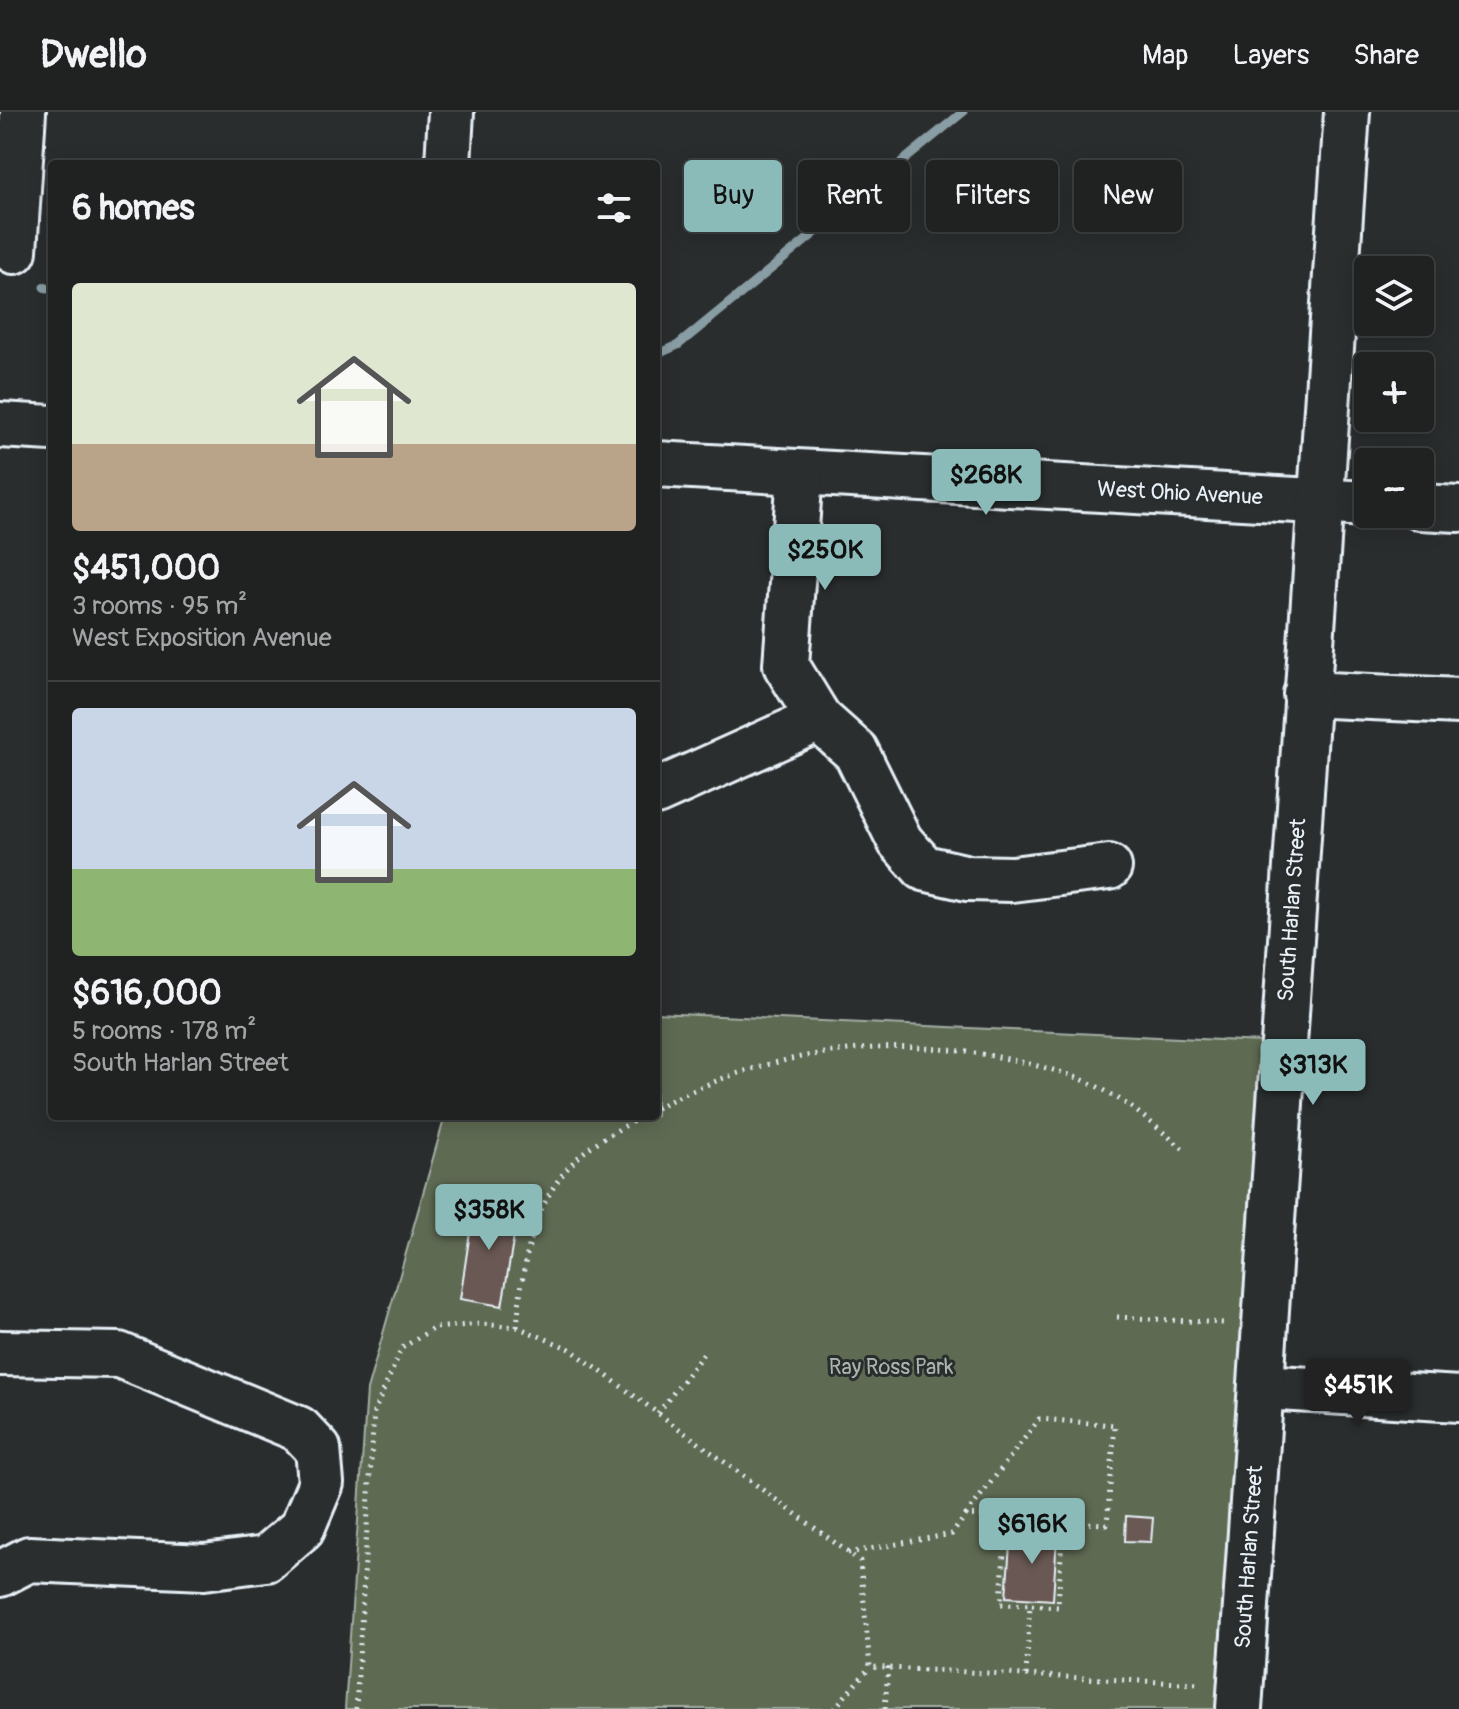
<!DOCTYPE html>
<meta charset="utf-8">
<style>
:root{--surface:#202222;--page:#2d2f2f;--text:#f1f3f6;--muted:#a2a4a5;--line:#3d3f40;--accent:#8bbbb9}
body{margin:0;font-family:Pangolin,sans-serif;background:var(--page);color:var(--text);height:100vh;display:flex;flex-direction:column;font-size:30px;white-space:nowrap}
*{box-sizing:border-box;margin:0}
p{font-size:26px;color:var(--muted)}
.icon{flex:none;width:44px;height:44px;fill:none;stroke:currentColor;stroke-width:2;stroke-linecap:round;stroke-linejoin:round}
.map{position:relative;flex:1;overflow:hidden}
.drawer{position:absolute;left:48px;top:48px;width:612px;height:960px;display:flex;flex-direction:column;background:var(--surface);border-radius:8px;box-shadow:0 4px 20px #0003,0 0 0 2px var(--line)}
.drawer>*{flex:none}
.guide{position:absolute;left:684px;top:48px;width:654px;height:72px;display:flex;gap:16px}
.buttons{position:absolute;left:1354px;top:144px;display:grid;gap:16px}
.buttons a{display:grid;place-items:center;width:80px;height:80px;border-radius:8px;background:var(--surface);box-shadow:0 4px 20px #0003,0 0 0 2px var(--line);font-size:40px}
.price{position:absolute;translate:-50% -68px;padding:0 18px;border-radius:8px;background:var(--accent);color:#111;font-size:26px;line-height:52px;filter:drop-shadow(0 2px 4px #0008)}
.price::after{content:'';position:absolute;left:50%;top:48px;width:24px;height:18px;margin-left:-12px;background:inherit;clip-path:polygon(0 0,100% 0,50% 100%)}
.price.active{background:#222;color:#fff}
ul{padding:0;list-style:none}
li{display:grid;align-content:center;gap:16px;height:424px;padding:0 24px}
li+li{border-top:2px solid var(--line)}
li span{display:grid;place-items:center;height:248px;border-radius:8px;color:#555}
li>.icon{margin-inline-start:auto}
span .icon{width:144px;height:144px;fill:#fffc;stroke-width:1}
li b{font-size:34px}
h2{display:flex;justify-content:space-between;align-items:center;height:96px;padding:0 24px;font-size:34px}
.tag{padding:0 28px;border-radius:8px;background:var(--surface);box-shadow:0 4px 20px #0003,0 0 0 2px var(--line);font-size:28px;line-height:72px}
.tag.active{background:var(--accent);color:#111}
header{display:flex;align-items:center;gap:48px;box-sizing:border-box;height:112px;padding:0 40px;background:var(--surface);border-bottom:2px solid var(--line)}
header strong{font-size:38px}
nav{display:flex;gap:44px;margin-inline-start:auto;font-size:28px}
.map>svg:first-child{display:block}
.green{fill:#5f6b52;stroke:#a4aea5;stroke-width:2}
.lines{fill:none;stroke-linecap:round;stroke-linejoin:round}
.stream{stroke:#899ea4;stroke-width:9}
.building{fill:#695852;stroke:#e8f1f8;stroke-width:2}
.minor-casing{stroke:#e8f1f8;stroke-width:50}
.path{stroke:#e8f1f8;stroke-width:5;stroke-dasharray:2 6;stroke-linecap:butt}
.minor{stroke:#2a2d2e;stroke-width:44}
.labels{text-anchor:middle;dominant-baseline:central;stroke-width:6;stroke-linejoin:round;paint-order:stroke}
.street-label{font-size:22px;fill:#e8f1f8;stroke:#2a2d2e}
.park-label{font-size:22px;fill:#aab5ad;stroke:#2a2d2e}
</style>
<header>
<strong>Dwello</strong>
<nav><a>Map</a><a>Layers</a><a>Share</a></nav>
</header>
<div class="map">
<svg width="1459" height="1597" viewBox="0 0 1459 1597">
<rect width="100%" height="100%" fill="#2a2d2e"/>
<filter id="ink" filterUnits="userSpaceOnUse"><feTurbulence type="fractalNoise" baseFrequency=".0125" numOctaves="2"/><feDisplacementMap in="SourceGraphic" scale="16" xChannelSelector="R" yChannelSelector="G"/><feConvolveMatrix kernelMatrix="1 2 1 2 8 2 1 2 1" color-interpolation-filters="sRGB"/></filter>
<g filter="url(#ink)">
<path class="green" d="M 656,901 L 1262,930 L 1224,1597 L 345,1597 L 367,1278 L 445,1004 L 656,1004 Z"/>
<g class="lines">
<g class="stream">
<path d="M 44,175 L 52,178"/>
<path d="M 656,243 L 678,233 L 963,0"/>
</g>
</g>
<g class="building">
<path d="M 475,1087 L 519,1095 L 502,1194 L 460,1187 Z"/>
<path d="M 1126,1404 L 1153,1406 L 1151,1430 L 1125,1429 Z"/>
<path d="M 1011,1420 L 1057,1424 L 1053,1488 L 1006,1485 Z"/>
</g>
<g class="lines">
<g class="minor-casing">
<g id="minor">
<path d="M 448,52 L 451,0"/>
<path d="M 14,139 L 23,0"/>
<path d="M 0,313 L 52,316"/>
<path d="M 656,352 L 1368,392"/>
<path d="M 800,361 L 786,553 L 819,607"/>
<path d="M 1420,395 L 1459,397"/>
<path d="M 1306,582 L 1459,589"/>
<path d="M 656,680 L 819,607 L 856,640 L 900,729 L 924,756 L 968,766 L 1012,767 L 1109,755"/>
<path d="M 0,1241 L 119,1243 L 299,1317 L 318,1337 L 321,1371 L 302,1416 L 266,1447 L 204,1455 L 29,1447 L 0,1462"/>
<path d="M 1261,1275 L 1459,1287"/>
<path d="M 1239,1597 L 1347,0"/>
</g>
</g>
<g class="path">
<path d="M 656,996 C 768,937 898,920 1021,950 C 1046,956 1073,962 1096,974 C 1129,990 1157,1016 1185,1038"/>
<path d="M 1117,1205 L 1224,1211"/>
<path d="M 517,1215 C 523,1148 532,1081 589,1036 C 605,1024 625,1014 643,1004"/>
<path d="M 658,1301 L 703,1242"/>
<path d="M 1006,1405 L 966,1403 L 1039,1307 L 1115,1313 L 1107,1412 L 1063,1410"/>
<path d="M 848,1441 L 952,1422 L 966,1403"/>
<path d="M 1026,1563 L 1030,1493 L 1058,1495 L 1063,1410 L 1006,1405 L 1001,1492 L 1030,1493"/>
<path d="M 356,1597 L 374,1300 L 402,1236 L 434,1216 L 481,1212 L 517,1215 L 570,1237 L 860,1449 L 870,1555 L 1200,1572"/>
<path d="M 834,1597 L 870,1555"/>
<path d="M 885,1597 L 888,1555"/>
</g>
<use href="#minor" class="minor"/>
</g>
</g>
<g class="labels">
<g class="street-label">
<text transform="translate(1180 381) rotate(3)">West Ohio Avenue</text>
<text transform="translate(1292 798) rotate(-86)">South Harlan Street</text>
<text transform="translate(1249 1445) rotate(-86)">South Harlan Street</text>
</g>
<g class="park-label">
<text x="891" y="1255">Ray Ross Park</text>
</g>
</g>
</svg>
<div class="buttons">
<a><svg class="icon" aria-label="layers" viewBox="0 0 24 24"><path d="M12 4l9 5-9 5-9-5zM3 14l9 5 9-5"/></svg></a>
<a>+</a>
<a>−</a>
</div>
<b class="price" style="left:986px;top:405px">$268K</b>
<b class="price" style="left:825px;top:480px">$250K</b>
<b class="price" style="left:1313px;top:995px">$313K</b>
<b class="price" style="left:489px;top:1140px">$358K</b>
<b class="price active" style="left:1358px;top:1315px">$451K</b>
<b class="price" style="left:1032px;top:1454px">$616K</b>
<div class="guide">
<a class="tag active">Buy</a>
<a class="tag">Rent</a>
<a class="tag">Filters</a>
<a class="tag">New</a>
</div>
<section class="drawer">
<h2>6 homes<svg class="icon" aria-label="filters" viewBox="0 0 24 24"><path d="M4 7h16M4 17h16"/><circle cx="9" cy="7" r="2"/><circle cx="15" cy="17" r="2"/></svg></h2>
<ul>
<li><span style="background:linear-gradient(#dfe7d0 65%,#b9a48a 0)"><svg class="icon" aria-label="home" viewBox="0 0 24 24"><path d="M3 11l9-7 9 7M6 9v11h12V9"/></svg></span><div><b>$451,000</b><p>3 rooms · 95 m²</p><p>West Exposition Avenue</p></div></li>
<li><span style="background:linear-gradient(#c9d6e8 65%,#8fb573 0)"><svg class="icon" aria-label="home" viewBox="0 0 24 24"><path d="M3 11l9-7 9 7M6 9v11h12V9"/></svg></span><div><b>$616,000</b><p>5 rooms · 178 m²</p><p>South Harlan Street</p></div></li>
</ul>
</section>
</div>
